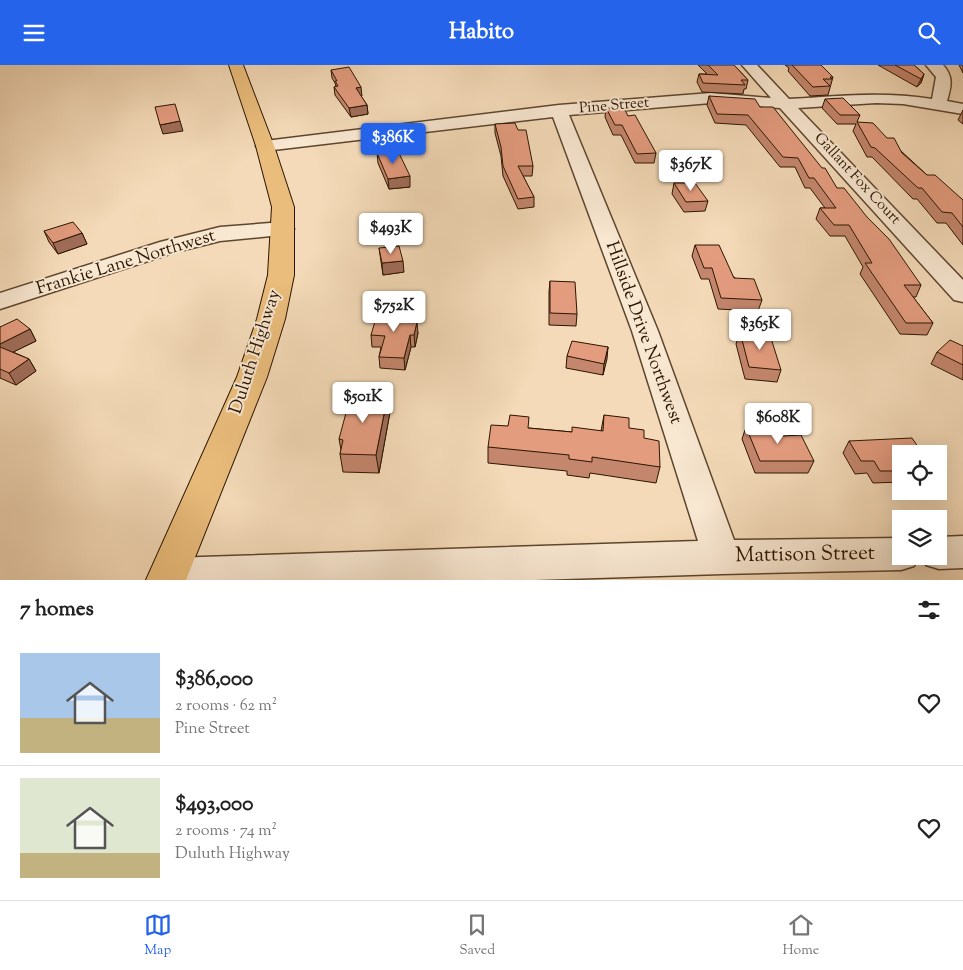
<!DOCTYPE html>
<meta charset="utf-8">
<style>
:root{--surface:#fff;--page:#f6f6f6;--text:#222;--muted:#767676;--line:#e0e0e0;--accent:#2563eb}
body{margin:0;font-family:"Sorts Mill Goudy",serif;background:var(--page);color:var(--text);height:100vh;display:flex;flex-direction:column;font-size:19px;white-space:nowrap}
*{box-sizing:border-box;margin:0}
p{font-size:16px;color:var(--muted)}
.icon{flex:none;width:28px;height:28px;fill:none;stroke:currentColor;stroke-width:2;stroke-linecap:round;stroke-linejoin:round}
.map{position:relative;height:515px;overflow:hidden}
.panel{display:flex;flex-direction:column;background:var(--surface);flex:1}
.panel>*{flex:none}
.controls{position:absolute;left:892px;top:380px;display:grid;gap:10px}
.controls a{display:grid;place-items:center;width:55px;height:55px;border-radius:0px;background:var(--surface);box-shadow:0 5px 20px #0002;font-size:25px}
.price{position:absolute;translate:-50% -42px;padding:0 11px;border-radius:5px;background:#fff;color:#222;font-size:16px;line-height:32px;filter:drop-shadow(0 1px 2px #0008)}
.price::after{content:'';position:absolute;left:50%;top:30px;width:15px;height:11px;margin-left:-8px;background:inherit;clip-path:polygon(0 0,100% 0,50% 100%)}
.price.on{background:var(--accent);color:#fff}
ul{padding:0;list-style:none}
li{display:flex;align-items:center;gap:15px;height:125px;padding:0 20px}
li+li{border-top:1px solid var(--line)}
li span{display:grid;place-items:center;flex:none;width:140px;height:100px;border-radius:0px;color:#555}
li>.icon{margin-inline-start:auto}
span .icon{width:60px;height:60px;fill:#fffc;stroke-width:1}
li b{font-size:21px}
h2{display:flex;justify-content:space-between;align-items:center;height:60px;padding:0 20px;font-size:21px}
header{display:flex;justify-content:space-between;align-items:center;height:65px;padding:0 20px;background:var(--accent);color:#fff;font-size:22px;font-weight:800}
.dock{display:flex;justify-content:space-around;align-items:center;height:70px;border-top:1px solid var(--line);background:var(--surface);font-size:14px;color:var(--muted)}
.dock a{display:grid;justify-items:center;gap:2px}
.dock .on{color:var(--accent)}
.map>svg:first-child{display:block}
.lines{fill:none;stroke-linecap:round;stroke-linejoin:round}
.minor-casing{stroke:#5d462e;stroke-width:3}
.major-casing{stroke:#2b1500;stroke-width:2}
.minor{fill:#f8e7d1;fill-rule:evenodd}
.major{fill:#eabd7c;fill-rule:evenodd}
.wall{fill:#c4866d;stroke:#2b1500}
.shaded-wall{fill:#a06d59;stroke:#2b1500}
.building{fill:#e49c7f;stroke:#2b1500}
.labels{text-anchor:middle;dominant-baseline:central;stroke-width:4;stroke-linejoin:round;paint-order:stroke}
.far-street-label{font-size:15px;fill:#2b1500;stroke:#f8e7d1}
.street-label{font-size:18px;fill:#2b1500;stroke:#f8e7d1}
.near-street-label{font-size:21px;fill:#2b1500;stroke:#f8e7d1}
</style>
<header><svg class="icon" aria-label="menu" viewBox="0 0 24 24"><path d="M4 6h16M4 12h16M4 18h16"/></svg>Habito<svg class="icon" aria-label="search" viewBox="0 0 24 24"><circle cx="10" cy="10" r="6"/><path d="M15 15l6 6"/></svg></header>
<div class="map">
<svg width="963" height="515" viewBox="0 0 963 515">
<rect width="100%" height="100%" fill="#f4dab8"/>
<filter id="stains"><feTurbulence type="fractalNoise" baseFrequency=".004" numOctaves="4"/><feColorMatrix values="0 0 0 0 .2 0 0 0 0 .09 0 0 0 0 .02 0 0 0 .5 -.17"/></filter>
<radialGradient id="worn" r=".72"><stop offset=".6" stop-color="#630" stop-opacity="0"/><stop offset="1" stop-color="#630" stop-opacity=".3"/></radialGradient>
<g class="lines">
<g class="minor-casing">
<g id="minor">
<path d="M 742,0 L 757,0 L 789,34 C 838,31 884,26 932,34 L 936,12 L 926,0 L 943,0 C 954,12 951,22 947,36 L 963,39 L 963,49 L 903,39 L 876,38 L 798,43 L 963,215 L 963,237 L 954,235 L 780,43 L 711,38 L 569,50 L 658,266 L 734,475 L 901,473 L 901,491 L 918,491 L 914,501 L 901,505 L 722,509 L 534,515 L 153,515 L 151,510 L 157,498 L 170,493 L 698,476 L 632,266 L 553,52 L 265,86 L 259,85 L 256,81 L 259,77 L 265,76 L 559,40 L 711,28 L 771,33 Z"/>
<path d="M 283,157 L 291,159 L 294,164 L 291,169 L 220,176 L 176,187 L 0,244 L 0,228 L 160,177 L 220,162 Z"/>
<path d="M 963,471 L 963,503 L 939,504 L 926,500 L 922,491 L 939,491 L 939,472 Z"/>
</g>
</g>
<g class="major-casing">
<path id="major" d="M 229,0 L 243,0 L 274,81 L 294,142 L 294,210 L 285,254 L 267,312 L 186,515 L 146,515 L 237,312 L 257,254 L 268,210 L 272,142 L 256,81 Z"/>
</g>
<use href="#minor" class="minor"/>
<use href="#major" class="major"/>
</g>
<g class="wall">
<path d="M 698,0 L 734,0 L 748,15 L 746,24 L 744,24 L 743,29 L 702,27 L 697,17 L 699,9 L 707,9 Z"/>
<path d="M 785,0 L 821,0 L 833,12 L 828,30 L 810,31 L 788,6 L 789,3 Z"/>
<path d="M 878,0 L 914,0 L 924,9 L 921,18 L 917,22 Z"/>
<path d="M 959,0 L 963,0 L 963,8 Z"/>
<path d="M 331,5 L 362,31 L 361,31 L 367,40 L 368,49 L 351,52 L 335,30 L 334,22 L 336,21 L 335,18 L 332,13 Z"/>
<path d="M 709,31 L 760,42 L 837,123 L 921,220 L 916,232 L 913,232 L 933,258 L 927,270 L 900,269 L 860,209 L 863,202 L 845,171 L 830,171 L 816,154 L 820,143 L 825,143 L 810,123 L 805,123 L 795,102 L 780,102 L 746,60 L 715,58 L 707,40 Z"/>
<path d="M 825,34 L 860,50 L 857,57 L 887,73 L 927,110 L 963,135 L 963,180 L 946,158 L 937,158 L 917,134 L 913,134 L 872,92 L 867,92 L 853,66 L 856,59 L 837,59 L 822,43 Z"/>
<path d="M 606,43 L 628,51 L 656,88 L 654,98 L 635,98 L 621,70 L 613,70 L 605,52 Z"/>
<path d="M 963,45 L 963,59 L 958,55 Z"/>
<path d="M 495,59 L 533,101 L 532,111 L 523,111 L 534,132 L 534,142 L 518,144 L 503,111 L 501,91 L 495,68 Z"/>
<path d="M 377,88 L 410,122 L 389,124 L 378,98 Z"/>
<path d="M 674,118 L 708,136 L 705,146 L 684,147 L 672,129 Z"/>
<path d="M 44,166 L 82,168 L 87,179 L 58,189 L 49,177 Z"/>
<path d="M 695,180 L 762,235 L 758,246 L 718,244 L 709,214 L 701,214 L 692,191 Z"/>
<path d="M 379,183 L 404,207 L 383,210 Z"/>
<path d="M 550,216 L 577,249 L 576,261 L 549,260 L 549,227 Z"/>
<path d="M 410,248 L 410,256 L 418,268 L 415,282 L 411,282 L 405,305 L 380,303 L 379,292 L 381,282 L 372,282 L 371,270 Z"/>
<path d="M 0,262 L 30,264 L 36,276 L 13,287 L 29,294 L 36,306 L 16,320 L 0,313 Z"/>
<path d="M 740,267 L 781,305 L 777,317 L 745,314 L 736,279 Z"/>
<path d="M 963,281 L 963,315 L 931,299 L 937,287 Z"/>
<path d="M 608,282 L 603,310 L 566,303 L 567,291 Z"/>
<path d="M 390,347 L 379,408 L 343,407 L 340,389 L 341,385 L 339,374 Z"/>
<path d="M 604,350 L 629,363 L 644,373 L 660,402 L 656,418 L 590,408 L 589,413 L 567,410 L 567,406 L 488,398 L 488,382 L 529,363 L 572,367 L 601,366 Z"/>
<path d="M 746,362 L 783,371 L 814,396 L 808,408 L 755,408 L 742,374 Z"/>
<path d="M 849,376 L 901,389 L 901,417 L 873,418 L 867,408 L 855,409 L 843,388 Z"/>
</g>
<g class="shaded-wall">
<path d="M 924,9 L 921,18 L 917,22 L 921,14 Z"/>
<path d="M 361,22 L 362,31 L 357,31 L 356,23 Z"/>
<path d="M 367,40 L 368,49 L 351,52 L 349,43 Z"/>
<path d="M 180,56 L 183,66 L 163,69 L 160,60 Z"/>
<path d="M 410,111 L 410,122 L 389,124 L 388,114 Z"/>
<path d="M 82,168 L 87,179 L 58,189 L 53,178 Z"/>
<path d="M 403,196 L 404,207 L 383,210 L 382,198 Z"/>
<path d="M 417,257 L 418,268 L 415,282 L 414,270 Z"/>
<path d="M 30,264 L 36,276 L 3,292 L 0,286 L 0,279 Z"/>
<path d="M 410,270 L 411,282 L 405,305 L 404,293 Z"/>
<path d="M 608,282 L 607,294 L 603,310 L 604,299 Z"/>
<path d="M 29,294 L 36,306 L 16,320 L 9,308 Z"/>
<path d="M 388,329 L 390,347 L 379,408 L 376,390 Z"/>
</g>
<g class="building">
<path d="M 708,0 L 734,0 L 748,15 L 741,15 L 745,20 L 703,18 L 699,9 L 718,10 Z"/>
<path d="M 792,0 L 821,0 L 833,12 L 830,12 L 832,14 L 823,14 L 830,21 L 813,22 Z"/>
<path d="M 895,0 L 914,0 L 924,9 L 921,14 Z"/>
<path d="M 349,2 L 361,22 L 356,23 L 367,40 L 349,43 L 334,22 L 338,21 L 335,16 L 337,16 L 331,5 Z"/>
<path d="M 709,31 L 755,34 L 760,42 L 773,42 L 822,103 L 825,103 L 837,123 L 844,123 L 867,152 L 889,174 L 921,220 L 904,220 L 933,258 L 906,258 L 865,198 L 872,198 L 849,160 L 834,160 L 820,143 L 836,143 L 814,113 L 809,113 L 798,93 L 783,92 L 748,50 L 717,49 Z"/>
<path d="M 843,33 L 860,50 L 840,50 L 825,34 Z"/>
<path d="M 175,39 L 180,56 L 160,60 L 155,42 Z"/>
<path d="M 606,43 L 624,43 L 628,51 L 635,50 L 656,88 L 637,89 L 622,60 L 615,60 Z"/>
<path d="M 857,57 L 873,58 L 887,73 L 894,73 L 902,88 L 927,110 L 935,110 L 963,135 L 963,162 L 952,148 L 942,147 L 922,123 L 918,123 L 875,83 L 871,82 Z"/>
<path d="M 515,58 L 518,65 L 526,65 L 533,101 L 518,101 L 534,132 L 518,134 L 503,101 L 501,82 L 495,59 Z"/>
<path d="M 398,86 L 410,111 L 388,114 L 377,88 Z"/>
<path d="M 674,118 L 695,118 L 708,136 L 686,137 Z"/>
<path d="M 73,157 L 82,168 L 53,178 L 44,166 Z"/>
<path d="M 695,180 L 719,180 L 734,213 L 754,214 L 762,235 L 721,233 L 712,203 L 704,203 Z"/>
<path d="M 399,181 L 403,196 L 382,198 L 379,183 Z"/>
<path d="M 550,216 L 575,217 L 577,249 L 550,248 Z"/>
<path d="M 378,246 L 410,248 L 408,256 L 417,257 L 414,270 L 410,270 L 404,293 L 379,292 L 385,271 L 371,270 Z"/>
<path d="M 17,254 L 30,264 L 0,279 L 0,262 Z"/>
<path d="M 740,267 L 770,270 L 781,305 L 749,302 Z"/>
<path d="M 950,275 L 963,281 L 963,300 L 937,287 Z"/>
<path d="M 572,276 L 608,282 L 604,299 L 567,291 Z"/>
<path d="M 0,282 L 29,294 L 9,308 L 0,304 Z"/>
<path d="M 351,329 L 388,329 L 376,390 L 340,389 L 343,375 L 339,374 Z"/>
<path d="M 510,350 L 529,352 L 528,363 L 572,367 L 572,362 L 603,366 L 604,350 L 629,353 L 629,363 L 644,365 L 644,373 L 659,376 L 660,402 L 592,392 L 592,397 L 569,394 L 569,390 L 488,382 L 491,360 L 508,361 Z"/>
<path d="M 746,362 L 780,362 L 783,371 L 801,370 L 814,396 L 760,396 Z"/>
<path d="M 912,373 L 923,389 L 901,389 L 901,406 L 880,406 L 874,396 L 861,396 L 849,376 Z"/>
</g>
<g class="labels">
<g class="far-street-label">
<text transform="translate(614 41) rotate(-5)">Pine Street</text>
<text transform="translate(857 114) rotate(47)">Gallant Fox Court</text>
</g>
<g class="street-label">
<text transform="translate(126 198) rotate(-17)">Frankie Lane Northwest</text>
<text transform="translate(643 268) rotate(70)">Hillside Drive Northwest</text>
<text transform="translate(256 287) rotate(-72)">Duluth Highway</text>
</g>
<g class="near-street-label">
<text transform="translate(805 490) rotate(-1)">Mattison Street</text>
</g>
</g>
<rect width="100%" height="100%" filter="url(#stains)"/>
<rect width="100%" height="100%" fill="url(#worn)"/>
</svg>
<div class="controls">
<a><svg class="icon" aria-label="locate" viewBox="0 0 24 24"><circle cx="12" cy="12" r="6"/><path d="M12 2v4M12 18v4M2 12h4M18 12h4"/></svg></a>
<a><svg class="icon" aria-label="layers" viewBox="0 0 24 24"><path d="M12 4l9 5-9 5-9-5zM3 14l9 5 9-5"/></svg></a>
</div>
<b class="price on" style="left:393px;top:100px">$386K</b>
<b class="price" style="left:691px;top:127px">$367K</b>
<b class="price" style="left:391px;top:190px">$493K</b>
<b class="price" style="left:394px;top:268px">$752K</b>
<b class="price" style="left:760px;top:286px">$365K</b>
<b class="price" style="left:363px;top:359px">$501K</b>
<b class="price" style="left:778px;top:380px">$608K</b>
</div>
<section class="panel">
<h2>7 homes<svg class="icon" aria-label="filters" viewBox="0 0 24 24"><path d="M4 7h16M4 17h16"/><circle cx="9" cy="7" r="2"/><circle cx="15" cy="17" r="2"/></svg></h2>
<ul>
<li><span style="background:linear-gradient(#a9c7e8 65%,#c2b280 0)"><svg class="icon" aria-label="home" viewBox="0 0 24 24"><path d="M3 11l9-7 9 7M6 9v11h12V9"/></svg></span><div><b>$386,000</b><p>2 rooms · 62 m²</p><p>Pine Street</p></div><svg class="icon" aria-label="heart" viewBox="0 0 24 24"><path d="M12 20l-8-8c-3-5 5-10 8-4 3-6 11-1 8 4z"/></svg></li>
<li><span style="background:linear-gradient(#dfe7d0 75%,#c2b280 0)"><svg class="icon" aria-label="home" viewBox="0 0 24 24"><path d="M3 11l9-7 9 7M6 9v11h12V9"/></svg></span><div><b>$493,000</b><p>2 rooms · 74 m²</p><p>Duluth Highway</p></div><svg class="icon" aria-label="heart" viewBox="0 0 24 24"><path d="M12 20l-8-8c-3-5 5-10 8-4 3-6 11-1 8 4z"/></svg></li>
</ul>
</section>
<nav class="dock">
<a class="on"><svg class="icon" aria-label="map" viewBox="0 0 24 24"><path d="M3 6l6-2 6 2 6-2v14l-6 2-6-2-6 2zM9 4v14M15 6v14"/></svg>Map</a>
<a><svg class="icon" aria-label="saved" viewBox="0 0 24 24"><path d="M7 4h10v16l-5-4-5 4z"/></svg>Saved</a>
<a><svg class="icon" aria-label="home" viewBox="0 0 24 24"><path d="M3 11l9-7 9 7M6 9v11h12V9"/></svg>Home</a>
</nav>
